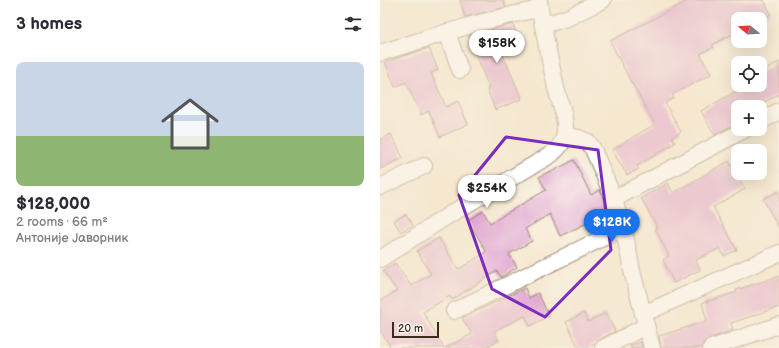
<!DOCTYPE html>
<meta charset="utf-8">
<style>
:root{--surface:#fff;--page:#f2f2f3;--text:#2b2b33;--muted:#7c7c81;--line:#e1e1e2;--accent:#1a73e8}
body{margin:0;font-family:"Balsamiq Sans",sans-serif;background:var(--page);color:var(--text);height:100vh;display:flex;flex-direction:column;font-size:15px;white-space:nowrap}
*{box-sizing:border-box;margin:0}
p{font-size:13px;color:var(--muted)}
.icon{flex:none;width:22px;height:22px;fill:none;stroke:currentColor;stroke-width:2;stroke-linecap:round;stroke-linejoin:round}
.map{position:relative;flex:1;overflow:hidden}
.panel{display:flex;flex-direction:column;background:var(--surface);width:380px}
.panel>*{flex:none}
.needle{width:26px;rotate:288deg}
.fabs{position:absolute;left:351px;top:12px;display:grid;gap:8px}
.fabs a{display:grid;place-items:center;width:36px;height:36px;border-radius:8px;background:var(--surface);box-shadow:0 4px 16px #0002;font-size:20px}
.scale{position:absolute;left:12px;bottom:10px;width:47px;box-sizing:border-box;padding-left:4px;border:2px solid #3b2a1e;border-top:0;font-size:11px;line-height:14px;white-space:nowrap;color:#3b2a1e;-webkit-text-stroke:3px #fbf7ec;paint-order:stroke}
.price{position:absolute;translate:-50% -34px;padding:0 9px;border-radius:14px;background:#fff;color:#222;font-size:13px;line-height:26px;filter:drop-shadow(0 1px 2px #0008)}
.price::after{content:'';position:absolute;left:50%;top:24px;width:12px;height:9px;margin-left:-6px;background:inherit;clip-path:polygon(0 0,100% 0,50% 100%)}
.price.selected{background:var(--accent);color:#fff}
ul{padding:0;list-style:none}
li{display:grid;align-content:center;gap:8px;height:212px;padding:0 16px}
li+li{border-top:1px solid var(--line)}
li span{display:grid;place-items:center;height:124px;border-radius:8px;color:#555}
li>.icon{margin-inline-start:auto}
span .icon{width:72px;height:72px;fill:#fffc;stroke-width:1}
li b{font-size:17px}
h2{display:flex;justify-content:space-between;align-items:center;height:48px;padding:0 16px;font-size:17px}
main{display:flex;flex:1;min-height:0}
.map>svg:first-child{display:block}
.building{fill:#e0a4d0}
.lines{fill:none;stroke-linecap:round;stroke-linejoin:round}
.minor-casing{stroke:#988876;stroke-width:18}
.minor{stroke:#fff;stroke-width:16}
.marked{fill:none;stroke:#7b2cbf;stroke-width:3;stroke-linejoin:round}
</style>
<main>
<section class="panel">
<h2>3 homes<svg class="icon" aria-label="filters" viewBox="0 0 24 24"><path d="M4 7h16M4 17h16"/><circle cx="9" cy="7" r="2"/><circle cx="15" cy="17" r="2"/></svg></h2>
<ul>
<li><span style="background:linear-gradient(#c9d6e8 60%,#8fb573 0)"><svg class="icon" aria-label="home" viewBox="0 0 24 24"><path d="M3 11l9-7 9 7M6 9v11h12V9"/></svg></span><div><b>$128,000</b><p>2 rooms · 66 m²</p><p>Антоније Јаворник</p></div></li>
</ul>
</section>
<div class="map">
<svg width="399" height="348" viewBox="0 0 399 348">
<rect width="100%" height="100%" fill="#fbf7ec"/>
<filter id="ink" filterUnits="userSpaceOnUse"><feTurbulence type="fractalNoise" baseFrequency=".025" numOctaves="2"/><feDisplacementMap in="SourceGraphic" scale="8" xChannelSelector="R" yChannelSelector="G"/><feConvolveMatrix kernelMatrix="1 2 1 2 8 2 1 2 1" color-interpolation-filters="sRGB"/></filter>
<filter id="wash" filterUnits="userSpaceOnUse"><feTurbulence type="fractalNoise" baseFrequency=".012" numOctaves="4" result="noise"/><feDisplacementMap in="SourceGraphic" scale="16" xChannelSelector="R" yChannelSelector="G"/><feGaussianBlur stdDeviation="0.9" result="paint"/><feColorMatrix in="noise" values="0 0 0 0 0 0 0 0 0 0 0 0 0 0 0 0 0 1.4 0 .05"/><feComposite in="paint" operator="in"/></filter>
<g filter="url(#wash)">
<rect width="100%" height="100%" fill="#f5e7cf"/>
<g id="blocks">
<g class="building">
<path d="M 80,0 L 123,0 L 126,7 L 85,17 Z"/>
<path d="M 310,0 L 384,0 L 391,14 L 380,20 L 358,19 L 358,31 L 332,45 L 334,47 L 320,54 L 331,74 L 292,95 L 294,98 L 285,103 L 301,132 L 292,137 L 295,143 L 257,166 L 259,169 L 247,175 L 232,150 L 275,124 L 252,83 L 252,84 L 230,41 Z"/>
<path d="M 133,24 L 139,41 L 120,48 L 142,99 L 115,110 L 107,89 L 109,88 L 89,36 Z"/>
<path d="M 49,48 L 58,70 L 51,73 L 66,107 L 78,101 L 88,124 L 60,137 L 49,111 L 41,115 L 26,82 L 15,87 L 5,62 Z"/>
<path d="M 399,62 L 399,94 L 376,107 L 358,107 L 358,122 L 335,135 L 321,111 L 358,90 L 355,85 L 380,85 L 380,73 Z"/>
<path d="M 11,134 L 23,158 L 0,169 L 0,140 Z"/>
<path d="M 194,160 L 211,195 L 220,190 L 228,213 L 180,236 L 170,214 L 145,229 L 152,241 L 129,254 L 137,267 L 121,277 L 117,271 L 72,300 L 70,296 L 43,312 L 64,348 L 11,348 L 0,330 L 0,301 L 17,291 L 3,271 L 15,263 L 31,286 L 51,274 L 37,251 L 59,238 L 78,269 L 78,268 L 79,269 L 105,253 L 105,252 L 106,251 L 88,220 L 103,211 L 110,223 L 166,190 L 159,177 L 170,171 L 171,172 Z"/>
<path d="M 349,161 L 365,189 L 333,207 L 357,250 L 344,256 L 340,248 L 316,260 L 320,270 L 294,283 L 283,260 L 289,256 L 275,228 L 277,227 L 261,198 L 288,183 L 293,193 Z"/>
<path d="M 399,191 L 399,228 L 383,199 Z"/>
<path d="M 26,214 L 33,225 L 21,232 L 14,221 Z"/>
<path d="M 399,276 L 399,307 L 351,323 L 353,330 L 328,339 L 324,342 L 322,348 L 281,348 L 279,336 L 327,321 L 322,303 L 357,292 L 356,290 Z"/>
<path d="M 145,288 L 149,298 L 158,293 L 169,316 L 150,326 L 145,316 L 114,331 L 119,340 L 103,348 L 65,348 L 92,334 L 82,318 Z"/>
<path d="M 204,313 L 208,322 L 225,313 L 235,331 L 219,340 L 215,343 L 205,348 L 199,348 L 186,322 Z"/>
<path d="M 261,342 L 262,348 L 251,348 L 250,345 Z"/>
</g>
</g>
</g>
<g filter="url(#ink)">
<use href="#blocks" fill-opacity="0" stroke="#988876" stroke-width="1"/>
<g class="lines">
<g class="minor-casing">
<g id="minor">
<path d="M 163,25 L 187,18 L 223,0"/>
<path d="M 67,32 L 80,70"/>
<path d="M 0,53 C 53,37 105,19 160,9"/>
<path d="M 380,122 L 399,111"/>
<path d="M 185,136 L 199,138 L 208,142 L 213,149 L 234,199 L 246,240 L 252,271 L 272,348"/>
<path d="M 0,187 L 44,166"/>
<path d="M 234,199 L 366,129"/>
<path d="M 0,259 L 69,215 L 172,154 C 177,149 183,144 184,137 C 188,121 180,104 176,88 C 173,74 170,60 167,46 C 164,31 160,15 159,0"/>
<path d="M 74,311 L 243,228"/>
<path d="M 263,314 L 399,253"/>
<path d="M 223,348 L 266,326"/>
<path d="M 331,348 L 399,325"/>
</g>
</g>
<use href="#minor" class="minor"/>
</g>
</g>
<path d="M0 0H399V348H0ZM 126,137 L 218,150 L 231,250 L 165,317 L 112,289 L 79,195 Z" fill="#f5e7cf" fill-opacity=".55" fill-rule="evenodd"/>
<path class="marked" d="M 126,137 L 218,150 L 231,250 L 165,317 L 112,289 L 79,195 Z"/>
</svg>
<div class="fabs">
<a><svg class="needle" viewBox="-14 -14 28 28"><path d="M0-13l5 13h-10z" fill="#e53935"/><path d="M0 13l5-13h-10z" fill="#7c7c81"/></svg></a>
<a><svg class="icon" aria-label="locate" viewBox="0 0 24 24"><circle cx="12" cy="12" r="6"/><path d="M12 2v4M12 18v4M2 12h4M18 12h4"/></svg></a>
<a>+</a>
<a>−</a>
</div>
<div class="scale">20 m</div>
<b class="price" style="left:117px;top:64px">$158K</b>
<b class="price" style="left:107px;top:209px">$254K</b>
<b class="price selected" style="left:232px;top:243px">$128K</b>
</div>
</main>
